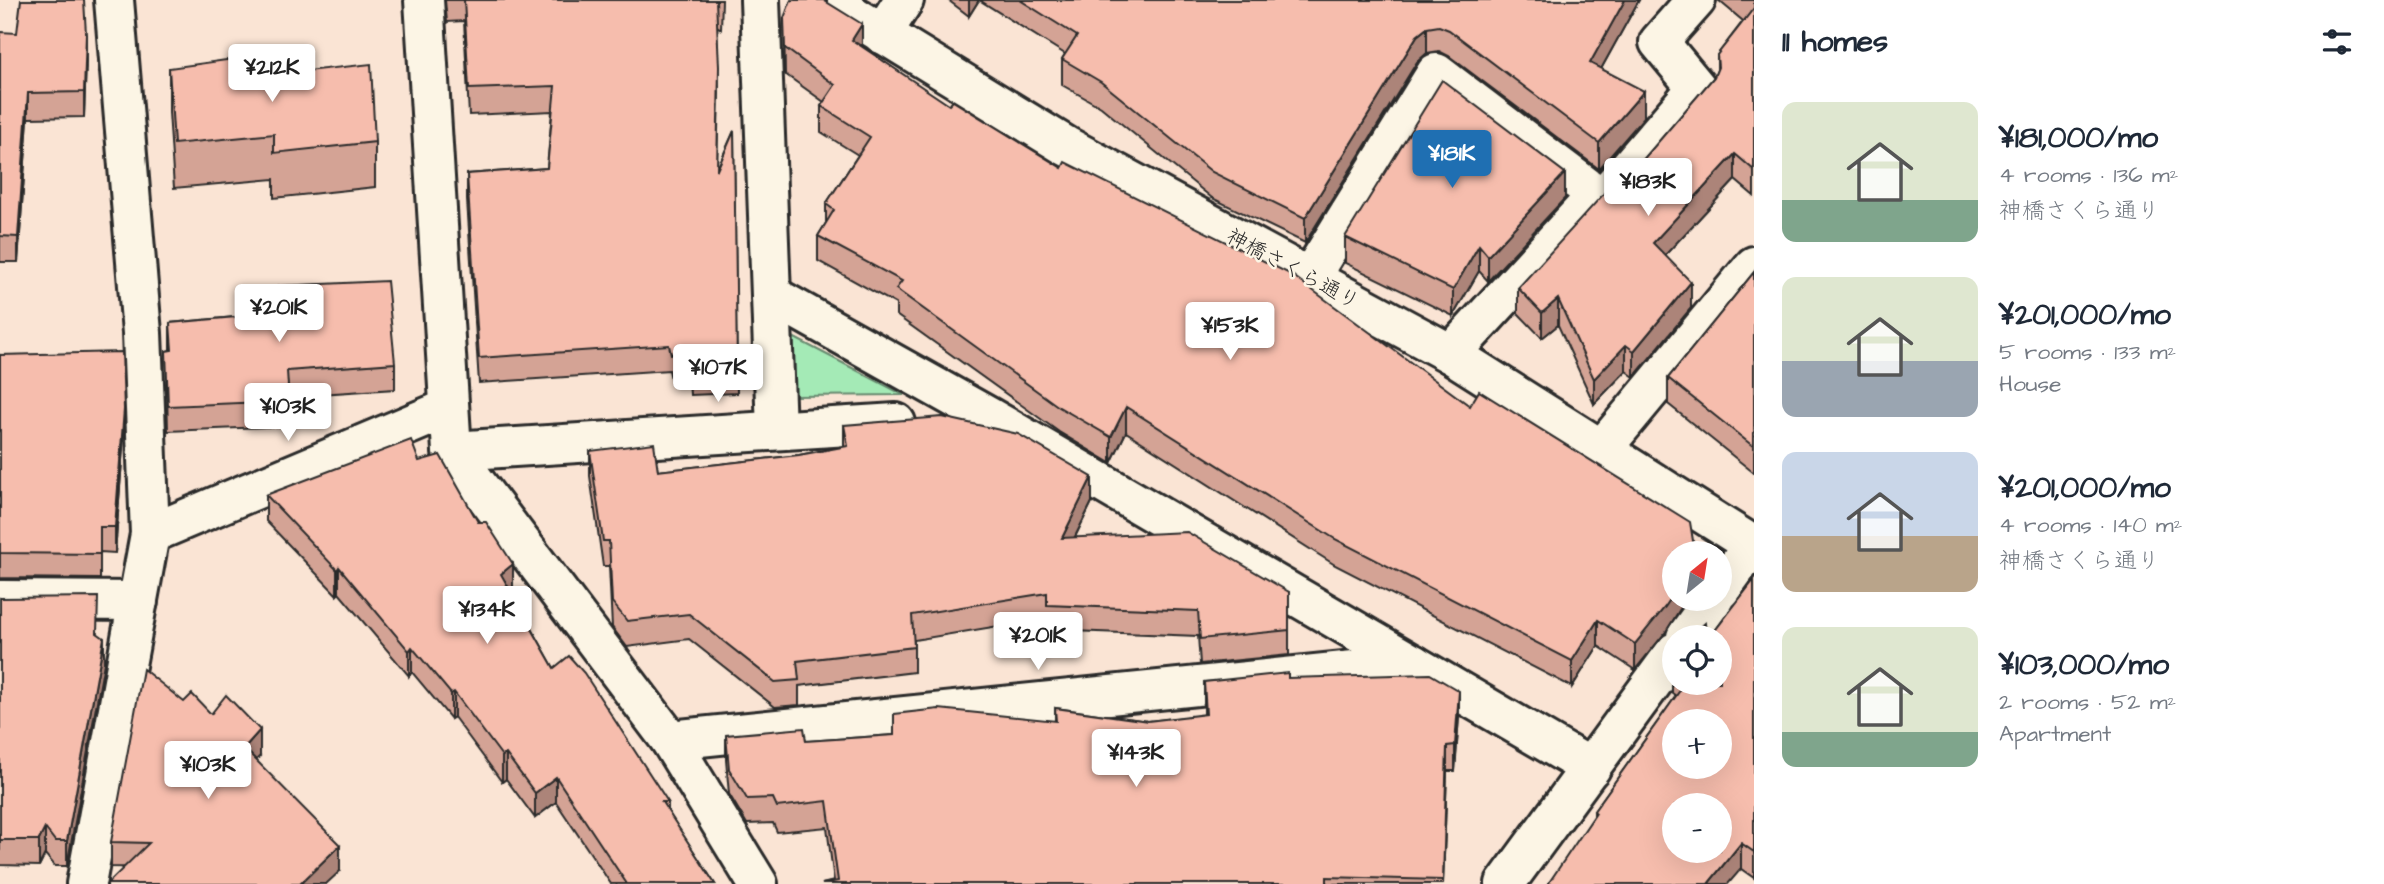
<!DOCTYPE html>
<meta charset="utf-8">
<style>
:root{--surface:#fff;--page:#f6f6f7;--text:#1f2937;--muted:#747a83;--accent:#1f6fb2}
body{margin:0;font-family:"Architects Daughter","Klee One",sans-serif;background:var(--page);color:var(--text);height:100vh;display:flex;flex-direction:column;font-size:26px;white-space:nowrap}
*{box-sizing:border-box;margin:0}
p{font-size:23px;color:var(--muted)}
.icon{flex:none;width:38px;height:38px;fill:none;stroke:currentColor;stroke-width:2;stroke-linecap:round;stroke-linejoin:round}
.map{position:relative;flex:1;overflow:hidden}
.panel{display:flex;flex-direction:column;background:var(--surface);width:630px}
.panel>*{flex:none}
.needle{width:46px;rotate:30deg}
.fabs{position:absolute;left:1662px;top:541px;display:grid;gap:14px}
.fabs a{display:grid;place-items:center;width:70px;height:70px;border-radius:50%;background:var(--surface);box-shadow:0 7px 28px #0002;font-size:35px}
.price{position:absolute;translate:-50% -60px;padding:0 16px;border-radius:7px;background:#fff;color:#222;font-size:23px;line-height:46px;filter:drop-shadow(0 2px 4px #0008)}
.price::after{content:'';position:absolute;left:50%;top:42px;width:21px;height:16px;margin-left:-10px;background:inherit;clip-path:polygon(0 0,100% 0,50% 100%)}
.price.active{background:var(--accent);color:#fff}
ul{padding:0;list-style:none}
li{display:flex;align-items:center;gap:21px;height:175px;padding:0 28px}
li span{display:grid;place-items:center;flex:none;width:196px;height:140px;border-radius:14px;color:#555}
li>.icon{margin-inline-start:auto}
span .icon{width:84px;height:84px;fill:#fffc;stroke-width:1}
li b{font-size:30px}
h2{display:flex;justify-content:space-between;align-items:center;height:84px;padding:0 28px;font-size:30px}
main{display:flex;flex:1;min-height:0}
.map>svg:first-child{display:block}
.green{fill:#a4eab6;stroke:#688a70;stroke-width:2}
.lines{fill:none;stroke-linecap:round;stroke-linejoin:round}
.minor-casing{stroke:#2b2b2b;stroke-width:44}
.minor{stroke:#fcf5e5;stroke-width:38}
.wall{fill:#d4a395;stroke:#2b2b2b;stroke-width:2}
.shaded-wall{fill:#ac8479;stroke:#2b2b2b;stroke-width:2}
.building{fill:#f6bdad;stroke:#2b2b2b;stroke-width:2;fill-rule:evenodd}
.labels{text-anchor:middle;dominant-baseline:central;stroke-width:5;stroke-linejoin:round;paint-order:stroke}
.street-label{font-size:21px;fill:#2b2b2b;stroke:#fcf5e5}
</style>
<main>
<div class="map">
<svg width="1754" height="884" viewBox="0 0 1754 884">
<rect width="100%" height="100%" fill="#fae4d4"/>
<filter id="ink" filterUnits="userSpaceOnUse"><feTurbulence type="fractalNoise" baseFrequency=".0143" numOctaves="2"/><feDisplacementMap in="SourceGraphic" scale="14" xChannelSelector="R" yChannelSelector="G"/><feConvolveMatrix kernelMatrix="1 2 1 2 8 2 1 2 1" color-interpolation-filters="sRGB"/></filter>
<g filter="url(#ink)">
<path class="green" d="M 787,334 L 904,395 L 792,396 Z"/>
<g class="lines">
<g class="minor-casing">
<g id="minor">
<path d="M 424,0 L 452,451 L 670,740 L 758,884"/>
<path d="M 760,0 L 776,430"/>
<path d="M 828,0 L 1066,146 L 1451,354 L 1754,546"/>
<path d="M 882,34 L 904,0"/>
<path d="M 1310,277 L 1436,73 L 1597,195"/>
<path d="M 771,295 L 989,417 L 1591,768"/>
<path d="M 1451,354 L 1597,195 L 1607,193 L 1697,88 L 1659,42 L 1696,0"/>
<path d="M 1602,449 L 1754,266"/>
<path d="M 452,451 L 896,423"/>
<path d="M 150,534 L 449,408"/>
<path d="M 1720,590 L 1753,545"/>
<path d="M 0,600 L 138,601"/>
<path d="M 1686,637 L 1714,598"/>
<path d="M 670,740 L 1413,664"/>
<path d="M 86,884 L 150,534 L 142,333 L 114,0"/>
<path d="M 1505,884 L 1675,652"/>
</g>
</g>
<use href="#minor" class="minor"/>
</g>
<g class="wall">
<path d="M 445,0 L 722,0 L 721,29 L 717,26 L 719,93 L 717,169 L 734,131 L 737,393 L 690,395 L 689,380 L 671,379 L 669,370 L 479,383 L 467,200 L 467,174 L 547,168 L 552,111 L 469,115 L 464,21 L 447,22 Z"/>
<path d="M 827,0 L 827,2 L 862,47 L 1665,633 L 1635,670 L 1598,646 L 1572,687 L 1335,565 L 1126,432 L 1111,463 L 1059,432 L 896,315 L 896,304 L 818,261 L 818,236 L 826,223 L 826,204 L 858,155 L 821,132 L 821,106 L 824,102 L 785,74 L 784,18 Z"/>
<path d="M 948,0 L 1639,0 L 1601,69 L 1644,117 L 1599,169 L 1449,56 L 1439,51 L 1427,53 L 1417,62 L 1305,243 L 1212,198 L 1101,107 L 1062,85 L 1062,59 L 1065,54 L 979,0 L 969,16 Z"/>
<path d="M 1718,0 L 1754,0 L 1754,196 L 1735,180 L 1665,255 L 1691,308 L 1634,377 L 1626,371 L 1594,404 L 1558,325 L 1542,338 L 1518,313 L 1518,288 L 1624,182 L 1714,77 L 1717,70 L 1717,55 L 1743,21 Z"/>
<path d="M 0,32 L 86,59 L 84,117 L 28,118 L 18,262 L 0,262 Z"/>
<path d="M 169,68 L 269,75 L 375,142 L 375,187 L 274,198 L 274,179 L 174,188 L 169,112 Z"/>
<path d="M 1565,198 L 1488,281 L 1479,271 L 1453,316 L 1345,263 L 1345,237 Z"/>
<path d="M 1754,272 L 1754,473 L 1668,404 L 1668,378 Z"/>
<path d="M 279,286 L 395,363 L 395,389 L 289,396 L 289,426 L 168,431 L 166,351 L 170,350 L 170,323 L 279,313 Z"/>
<path d="M 0,355 L 124,434 L 115,553 L 100,552 L 100,579 L 0,578 Z"/>
<path d="M 844,425 L 1092,502 L 1075,537 L 1289,592 L 1289,655 L 1200,664 L 1198,636 L 1047,630 L 1047,618 L 914,640 L 914,672 L 799,686 L 799,705 L 775,707 L 689,639 L 627,647 L 612,627 L 609,566 L 603,566 L 590,476 L 590,451 L 658,471 L 799,455 L 844,446 Z"/>
<path d="M 419,461 L 513,589 L 511,591 L 554,668 L 668,802 L 668,812 L 715,884 L 611,884 L 556,802 L 535,818 L 506,779 L 502,782 L 454,717 L 451,719 L 412,672 L 409,676 L 339,593 L 337,595 L 266,521 L 266,495 Z"/>
<path d="M 1754,580 L 1754,878 L 1741,869 L 1594,817 L 1594,811 L 1676,696 L 1672,693 L 1672,668 L 1675,664 L 1675,682 L 1720,682 Z"/>
<path d="M 0,598 L 98,633 L 104,663 L 67,866 L 55,866 L 45,854 L 39,866 L 0,865 Z"/>
<path d="M 1288,678 L 1459,716 L 1455,771 L 1447,771 L 1443,884 L 822,884 L 834,881 L 827,827 L 777,832 L 773,823 L 747,824 L 729,794 L 726,760 L 726,735 L 806,741 L 894,735 L 1055,721 L 1055,708 L 1148,721 L 1204,715 L 1204,682 Z"/>
<path d="M 184,702 L 211,714 L 260,756 L 256,760 L 340,871 L 111,867 L 111,842 Z"/>
</g>
<g class="shaded-wall">
<path d="M 969,0 L 979,0 L 969,16 Z"/>
<path d="M 1625,0 L 1639,0 L 1590,89 L 1590,63 Z"/>
<path d="M 862,24 L 862,50 L 852,40 Z"/>
<path d="M 1427,28 L 1427,53 L 1417,62 L 1305,243 L 1305,218 L 1417,36 Z"/>
<path d="M 86,34 L 86,59 L 84,117 L 84,92 Z"/>
<path d="M 1644,91 L 1644,117 L 1599,169 L 1599,143 Z"/>
<path d="M 28,93 L 28,118 L 18,262 L 18,237 Z"/>
<path d="M 1735,154 L 1735,180 L 1653,268 L 1653,243 Z"/>
<path d="M 1565,173 L 1565,198 L 1488,281 L 1488,256 Z"/>
<path d="M 1479,245 L 1479,271 L 1453,316 L 1453,290 Z"/>
<path d="M 1691,282 L 1691,308 L 1634,377 L 1634,351 Z"/>
<path d="M 1558,299 L 1558,325 L 1542,338 L 1542,313 Z"/>
<path d="M 1626,345 L 1626,371 L 1594,404 L 1594,379 Z"/>
<path d="M 1126,407 L 1126,432 L 1111,463 L 1111,437 Z"/>
<path d="M 124,409 L 124,434 L 115,553 L 115,527 Z"/>
<path d="M 1092,477 L 1092,502 L 1062,563 L 1062,538 Z"/>
<path d="M 513,564 L 513,589 L 501,599 L 501,574 Z"/>
<path d="M 339,567 L 339,593 L 337,595 L 337,570 Z"/>
<path d="M 1675,592 L 1675,598 L 1687,598 L 1665,633 L 1635,670 L 1635,644 Z"/>
<path d="M 1598,620 L 1598,646 L 1572,687 L 1572,661 Z"/>
<path d="M 104,638 L 104,663 L 67,866 L 67,841 Z"/>
<path d="M 412,647 L 412,672 L 409,676 L 409,651 Z"/>
<path d="M 1459,691 L 1459,716 L 1455,771 L 1455,745 Z"/>
<path d="M 454,692 L 454,717 L 451,719 L 451,694 Z"/>
<path d="M 260,730 L 260,756 L 244,773 L 244,748 Z"/>
<path d="M 1447,746 L 1447,771 L 1443,884 Z"/>
<path d="M 506,754 L 506,779 L 502,782 L 502,756 Z"/>
<path d="M 556,777 L 556,802 L 535,818 L 535,793 Z"/>
<path d="M 45,828 L 45,854 L 39,866 L 39,840 Z"/>
<path d="M 1741,843 L 1741,869 L 1728,884 L 1708,884 Z"/>
<path d="M 340,845 L 340,871 L 326,884 L 300,884 Z"/>
</g>
<g class="building">
<path d="M 21,0 L 84,0 L 86,34 L 84,92 L 28,93 L 18,237 L 0,236 L 0,32 L 17,33 Z"/>
<path d="M 464,0 L 716,0 L 719,67 L 717,170 L 734,131 L 737,368 L 690,369 L 689,354 L 671,354 L 669,345 L 479,358 L 467,174 L 547,168 L 555,86 L 469,89 Z"/>
<path d="M 791,0 L 826,0 L 825,1 L 862,24 L 852,40 L 949,105 L 953,101 L 1062,168 L 1065,162 L 1292,275 L 1470,406 L 1479,391 L 1690,522 L 1695,553 L 1675,553 L 1675,592 L 1665,607 L 1635,644 L 1598,620 L 1572,661 L 1335,539 L 1126,407 L 1111,437 L 1059,407 L 896,289 L 902,281 L 818,236 L 834,210 L 826,204 L 870,137 L 821,106 L 835,85 L 785,48 L 784,18 Z"/>
<path d="M 1020,0 L 1625,0 L 1590,63 L 1644,91 L 1599,143 L 1449,30 L 1439,26 L 1427,28 L 1417,36 L 1305,218 L 1212,172 L 1101,82 L 1062,59 L 1077,36 Z"/>
<path d="M 1754,8 L 1754,170 L 1735,154 L 1653,243 L 1691,282 L 1634,351 L 1626,345 L 1594,379 L 1558,299 L 1542,313 L 1518,288 L 1608,189 L 1624,182 L 1714,77 L 1718,67 L 1717,55 Z"/>
<path d="M 269,54 L 269,75 L 371,64 L 375,142 L 274,153 L 274,134 L 174,144 L 169,68 Z"/>
<path d="M 1442,80 L 1565,173 L 1488,256 L 1479,245 L 1453,290 L 1345,237 Z"/>
<path d="M 1754,272 L 1754,447 L 1668,378 Z"/>
<path d="M 387,281 L 395,363 L 287,371 L 289,401 L 168,406 L 166,351 L 172,350 L 170,323 L 281,313 L 279,286 Z"/>
<path d="M 122,352 L 124,409 L 115,527 L 100,527 L 100,554 L 0,553 L 0,355 Z"/>
<path d="M 942,417 L 1018,434 L 1092,477 L 1062,538 L 1187,532 L 1289,592 L 1289,630 L 1200,639 L 1198,611 L 1047,605 L 1047,593 L 912,615 L 914,647 L 797,661 L 799,680 L 775,682 L 689,614 L 627,621 L 612,602 L 609,541 L 603,541 L 590,451 L 654,443 L 658,471 L 799,455 L 848,446 L 844,425 Z"/>
<path d="M 411,440 L 419,461 L 440,455 L 478,522 L 486,522 L 513,564 L 501,574 L 554,668 L 569,656 L 584,673 L 668,802 L 662,802 L 715,884 L 627,884 L 556,777 L 535,793 L 506,754 L 502,756 L 454,692 L 451,694 L 412,647 L 409,651 L 339,567 L 337,570 L 266,495 Z"/>
<path d="M 1754,580 L 1754,852 L 1741,843 L 1708,884 L 1548,884 L 1596,813 L 1594,811 L 1686,682 L 1720,682 L 1720,637 L 1710,637 ZM 1675,721 L 1720,721 L 1720,766 L 1675,766 ZM 1675,805 L 1720,805 L 1720,850 L 1675,850 Z"/>
<path d="M 98,597 L 97,633 L 104,638 L 67,841 L 55,841 L 45,828 L 39,840 L 0,840 L 0,598 Z"/>
<path d="M 1705,623 L 1706,637 L 1692,637 L 1696,631 Z"/>
<path d="M 143,669 L 184,702 L 192,694 L 211,714 L 226,695 L 260,730 L 244,748 L 340,845 L 300,884 L 107,884 L 149,843 L 111,842 Z"/>
<path d="M 1288,673 L 1288,678 L 1430,674 L 1459,691 L 1455,745 L 1447,746 L 1443,880 L 1327,877 L 1327,884 L 822,884 L 838,881 L 827,801 L 777,807 L 773,798 L 747,799 L 729,769 L 726,735 L 804,728 L 806,741 L 894,735 L 894,714 L 939,709 L 1056,721 L 1055,708 L 1148,721 L 1206,714 L 1204,682 Z"/>
</g>
</g>
<g class="labels">
<g class="street-label">
<text transform="translate(1293 269) rotate(28)">神橋さくら通り</text>
</g>
</g>
</svg>
<div class="fabs">
<a><svg class="needle" viewBox="-14 -14 28 28"><path d="M0-13l5 13h-10z" fill="#e53935"/><path d="M0 13l5-13h-10z" fill="#747a83"/></svg></a>
<a><svg class="icon" aria-label="locate" viewBox="0 0 24 24"><circle cx="12" cy="12" r="6"/><path d="M12 2v4M12 18v4M2 12h4M18 12h4"/></svg></a>
<a>+</a>
<a>−</a>
</div>
<b class="price" style="left:272px;top:104px">¥212K</b>
<b class="price active" style="left:1452px;top:190px">¥181K</b>
<b class="price" style="left:1648px;top:218px">¥183K</b>
<b class="price" style="left:279px;top:344px">¥201K</b>
<b class="price" style="left:1230px;top:362px">¥153K</b>
<b class="price" style="left:718px;top:404px">¥107K</b>
<b class="price" style="left:288px;top:443px">¥103K</b>
<b class="price" style="left:487px;top:646px">¥134K</b>
<b class="price" style="left:1038px;top:672px">¥201K</b>
<b class="price" style="left:1136px;top:789px">¥143K</b>
<b class="price" style="left:208px;top:801px">¥103K</b>
</div>
<section class="panel">
<h2>11 homes<svg class="icon" aria-label="filters" viewBox="0 0 24 24"><path d="M4 7h16M4 17h16"/><circle cx="9" cy="7" r="2"/><circle cx="15" cy="17" r="2"/></svg></h2>
<ul>
<li><span style="background:linear-gradient(#dfe7d0 70%,#7fa58c 0)"><svg class="icon" aria-label="home" viewBox="0 0 24 24"><path d="M3 11l9-7 9 7M6 9v11h12V9"/></svg></span><div><b>¥181,000/mo</b><p>4 rooms · 136 m²</p><p>神橋さくら通り</p></div></li>
<li><span style="background:linear-gradient(#dfe7d0 60%,#9aa5b1 0)"><svg class="icon" aria-label="home" viewBox="0 0 24 24"><path d="M3 11l9-7 9 7M6 9v11h12V9"/></svg></span><div><b>¥201,000/mo</b><p>5 rooms · 133 m²</p><p>House</p></div></li>
<li><span style="background:linear-gradient(#c9d6e8 60%,#b9a48a 0)"><svg class="icon" aria-label="home" viewBox="0 0 24 24"><path d="M3 11l9-7 9 7M6 9v11h12V9"/></svg></span><div><b>¥201,000/mo</b><p>4 rooms · 140 m²</p><p>神橋さくら通り</p></div></li>
<li><span style="background:linear-gradient(#dfe7d0 75%,#7fa58c 0)"><svg class="icon" aria-label="home" viewBox="0 0 24 24"><path d="M3 11l9-7 9 7M6 9v11h12V9"/></svg></span><div><b>¥103,000/mo</b><p>2 rooms · 52 m²</p><p>Apartment</p></div></li>
</ul>
</section>
</main>
